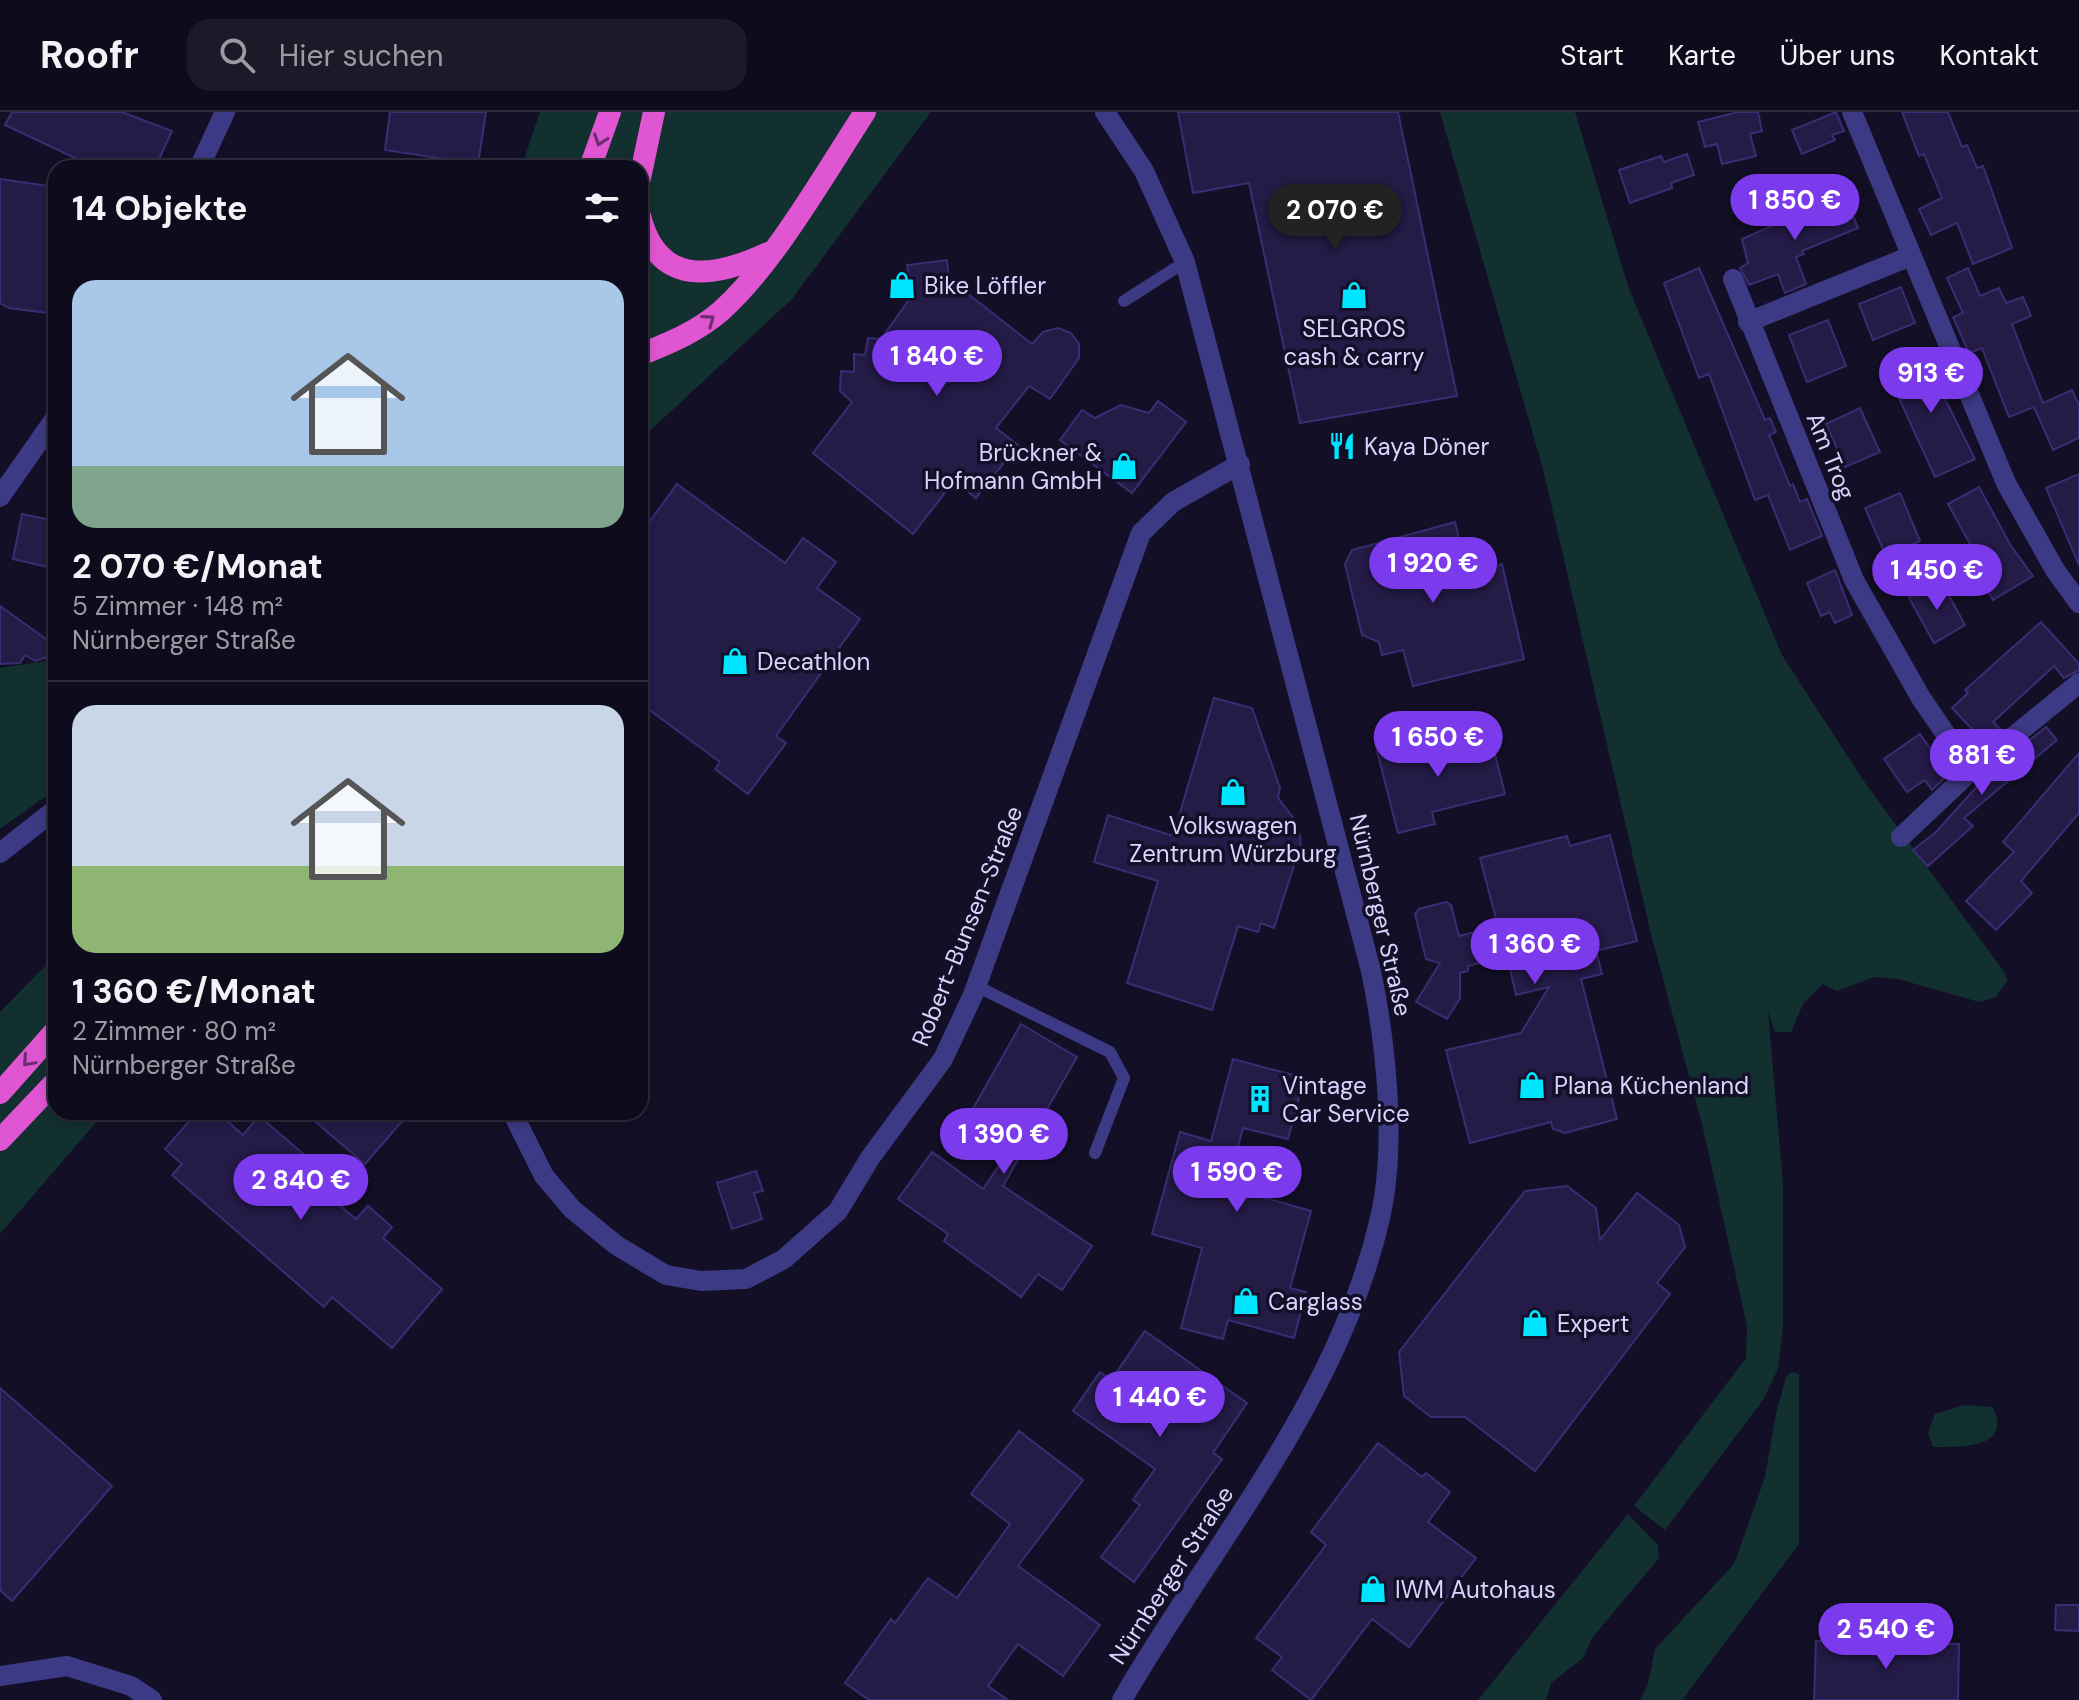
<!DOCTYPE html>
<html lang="de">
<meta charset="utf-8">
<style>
:root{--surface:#0e0b1c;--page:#1c1929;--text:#f1f3f6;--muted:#9b9ba3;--line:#2e2b3b;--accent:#7c3aed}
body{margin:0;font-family:"DM Sans",sans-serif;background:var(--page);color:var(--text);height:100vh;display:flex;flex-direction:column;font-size:30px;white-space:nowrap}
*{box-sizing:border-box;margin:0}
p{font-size:26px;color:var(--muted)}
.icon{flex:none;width:44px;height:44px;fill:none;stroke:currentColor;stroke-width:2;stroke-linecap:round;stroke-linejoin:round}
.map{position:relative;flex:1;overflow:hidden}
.drawer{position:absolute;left:48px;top:48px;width:600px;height:960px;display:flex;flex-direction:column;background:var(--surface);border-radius:24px;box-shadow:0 4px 12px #0003,0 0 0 2px var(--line)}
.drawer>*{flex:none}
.price{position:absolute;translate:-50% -68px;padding:0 18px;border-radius:28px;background:var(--accent);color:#fff;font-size:26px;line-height:52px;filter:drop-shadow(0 2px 4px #0008)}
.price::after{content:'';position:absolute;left:50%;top:48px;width:24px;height:18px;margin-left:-12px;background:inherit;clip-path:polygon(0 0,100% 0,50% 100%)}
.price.active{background:#222;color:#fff}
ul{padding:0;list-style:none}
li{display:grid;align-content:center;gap:16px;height:424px;padding:0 24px}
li+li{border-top:2px solid var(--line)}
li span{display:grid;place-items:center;height:248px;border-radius:24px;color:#555}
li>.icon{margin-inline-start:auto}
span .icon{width:144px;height:144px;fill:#fffc;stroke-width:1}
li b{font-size:34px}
h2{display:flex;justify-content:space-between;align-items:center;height:96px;padding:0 24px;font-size:34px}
header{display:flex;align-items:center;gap:48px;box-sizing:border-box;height:112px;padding:0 40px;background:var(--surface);border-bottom:2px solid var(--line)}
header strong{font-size:38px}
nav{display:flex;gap:44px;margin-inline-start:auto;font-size:28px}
.search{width:560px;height:72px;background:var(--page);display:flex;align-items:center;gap:20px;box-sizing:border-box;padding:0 28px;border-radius:24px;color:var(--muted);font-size:30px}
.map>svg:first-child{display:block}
.green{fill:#12302f}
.building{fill:#241b47;stroke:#3b2d73;stroke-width:2}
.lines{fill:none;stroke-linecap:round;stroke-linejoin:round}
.service{stroke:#3d3a85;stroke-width:12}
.minor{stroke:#3d3a85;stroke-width:20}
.tertiary{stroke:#3d3a85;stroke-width:20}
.trunk{stroke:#e055d1;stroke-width:22}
.oneway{stroke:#6f2e73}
.labels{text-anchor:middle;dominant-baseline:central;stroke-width:7;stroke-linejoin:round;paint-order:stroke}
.poi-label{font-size:24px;fill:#d9d4ff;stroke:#130f26;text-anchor:start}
.street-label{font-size:24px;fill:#d9d4ff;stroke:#130f26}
</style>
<header>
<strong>Roofr</strong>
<div class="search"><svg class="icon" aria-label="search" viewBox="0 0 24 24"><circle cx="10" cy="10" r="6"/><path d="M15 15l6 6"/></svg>Hier suchen</div>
<nav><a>Start</a><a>Karte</a><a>Über uns</a><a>Kontakt</a></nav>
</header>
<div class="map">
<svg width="2079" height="1588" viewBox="0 0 2079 1588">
<rect width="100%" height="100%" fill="#130f26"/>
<g class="green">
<path d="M 540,0 L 931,0 L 792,187 L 640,328 L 640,56 L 521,56 Z"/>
<path d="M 1440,0 L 1575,0 L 1629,177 L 1782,543 L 1863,668 L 2005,861 L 2007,869 L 1996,885 L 1979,890 L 1898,867 L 1874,865 L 1837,879 L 1823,872 L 1803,892 L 1791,920 L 1775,920 L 1768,900 L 1783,1071 L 1783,1215 L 1778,1257 L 1763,1288 L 1665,1418 L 1634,1394 L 1746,1246 L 1747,1214 L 1703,1016 L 1651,822 L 1543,357 Z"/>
<path d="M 45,549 L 56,569 L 56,677 L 0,717 L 0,556 Z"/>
<path d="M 56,843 L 56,1000 L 105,1000 L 0,1122 L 0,900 Z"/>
<path d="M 1792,1260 L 1799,1262 L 1799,1432 L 1682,1588 L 1640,1588 L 1648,1572 L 1655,1537 L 1734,1452 L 1765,1365 L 1776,1302 L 1786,1265 Z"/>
<path d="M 1964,1293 L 1993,1295 C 2013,1337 1961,1335 1933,1335 L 1928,1321 L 1935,1302 Z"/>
<path d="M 1628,1402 L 1658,1433 L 1659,1446 L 1592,1526 L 1583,1546 L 1551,1571 L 1546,1588 L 1478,1588 Z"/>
</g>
<g class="building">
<path d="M 12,0 L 122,0 L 172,19 L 155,56 L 96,56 L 5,13 Z"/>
<path d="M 390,0 L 486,0 L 478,52 L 385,38 Z"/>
<path d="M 1178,0 L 1398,0 L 1457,284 L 1300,311 L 1249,71 L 1193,81 Z"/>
<path d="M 1738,0 L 1758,0 L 1762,19 L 1750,22 L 1756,44 L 1722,52 L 1717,32 L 1705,35 L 1698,10 Z"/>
<path d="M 1836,0 L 1844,19 L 1832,23 L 1835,28 L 1802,42 L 1792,18 Z"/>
<path d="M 1902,0 L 1948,0 L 1962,35 L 1967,33 L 1977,56 L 1983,54 L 2012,136 L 1973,152 L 1957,111 L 1931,123 L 1919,97 L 1942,86 L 1924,42 L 1919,44 Z"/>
<path d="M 1687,42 L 1694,63 L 1671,71 L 1672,76 L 1630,91 L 1619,58 L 1661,44 L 1664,50 Z"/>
<path d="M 0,67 L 56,75 L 56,202 L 9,196 L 0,191 Z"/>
<path d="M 1844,82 L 1858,116 L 1802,139 L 1804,142 L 1796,145 L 1806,172 L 1785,181 L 1778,162 L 1749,173 L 1740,156 L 1748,151 L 1742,127 Z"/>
<path d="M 947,148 L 949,167 L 1032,232 L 1043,220 L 1058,216 L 1071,221 L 1079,232 L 1079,246 L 1050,287 L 1029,274 L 996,316 L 1018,333 L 976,386 L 954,369 L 913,422 L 813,341 L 852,290 L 840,279 L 841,259 L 854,260 L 854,242 L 865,243 L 868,226 L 881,227 L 911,185 L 907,153 Z"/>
<path d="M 1699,156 L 1765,308 L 1770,306 L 1776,320 L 1769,323 L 1790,374 L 1793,372 L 1800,390 L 1807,387 L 1822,424 L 1790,438 L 1768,383 L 1755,388 L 1709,262 L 1699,266 L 1664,171 Z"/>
<path d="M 1968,156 L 1980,184 L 1999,176 L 2006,191 L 2023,185 L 2031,204 L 2012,212 L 2027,251 L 2043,291 L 2072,278 L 2079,293 L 2079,326 L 2053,338 L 2034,295 L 2009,305 L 1982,236 L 1969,241 L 1953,205 L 1963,201 L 1947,166 Z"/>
<path d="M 1901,175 L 1915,211 L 1873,228 L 1859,192 Z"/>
<path d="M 1828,208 L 1846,254 L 1807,270 L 1789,223 Z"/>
<path d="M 1932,242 L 1947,281 L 1943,283 L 1975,347 L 1935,365 L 1887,260 Z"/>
<path d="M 1158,289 L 1186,310 L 1132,381 L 1060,328 L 1082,298 L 1095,306 L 1121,293 L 1149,301 Z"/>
<path d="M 1860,296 L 1880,340 L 1845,355 L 1826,312 Z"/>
<path d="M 2079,362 L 2079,453 L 2046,376 Z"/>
<path d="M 677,372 L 785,451 L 803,426 L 836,450 L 817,476 L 860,507 L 776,624 L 786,631 L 748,682 L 715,657 L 720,650 L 640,591 L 640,423 Z"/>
<path d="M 1979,375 L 2011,434 L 2033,464 L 1993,488 L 1974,457 L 1981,452 L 1948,392 Z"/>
<path d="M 1900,381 L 1920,429 L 1886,444 L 1865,396 Z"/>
<path d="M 22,402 L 56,409 L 56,457 L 13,447 Z"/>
<path d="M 1455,410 L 1468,462 L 1502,452 L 1524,547 L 1413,574 L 1403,538 L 1382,543 L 1379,530 L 1362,523 L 1345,452 L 1352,438 Z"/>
<path d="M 1835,458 L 1852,503 L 1835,511 L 1830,500 L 1821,504 L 1807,471 Z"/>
<path d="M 1941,469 L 1965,513 L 1934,531 L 1909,486 Z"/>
<path d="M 0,494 L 53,532 L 47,545 L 35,549 L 25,543 L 20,551 L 0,552 Z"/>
<path d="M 2041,510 L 2079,552 L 2079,558 L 2064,566 L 2054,554 L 1993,610 L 2001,618 L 1985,631 L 1952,596 L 1968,581 L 1965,578 Z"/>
<path d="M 1214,586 L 1252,596 L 1280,676 L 1278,686 L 1292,704 L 1300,725 L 1302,745 L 1297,744 L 1274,816 L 1261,811 L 1258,820 L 1238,814 L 1212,898 L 1127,871 L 1158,769 L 1094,750 L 1108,703 L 1173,724 Z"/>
<path d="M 2046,615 L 2057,628 L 1964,706 L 1973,714 L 1928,754 L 1913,738 L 1936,720 L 1990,660 Z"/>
<path d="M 1920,622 L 1941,652 L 1946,648 L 1953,658 L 1932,678 L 1925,668 L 1907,680 L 1884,647 Z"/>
<path d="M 1490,623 L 1505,682 L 1432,700 L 1435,712 L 1398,721 L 1377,639 L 1414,630 L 1417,641 Z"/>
<path d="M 2079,641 L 2079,701 L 2021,769 L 2032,781 L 1996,818 L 1966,789 L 2014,740 L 2003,730 Z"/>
<path d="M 1610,723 L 1637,829 L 1596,839 L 1602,862 L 1581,867 L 1617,1007 L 1565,1021 L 1553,1017 L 1551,1010 L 1470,1031 L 1446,938 L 1521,921 L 1549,875 L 1516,883 L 1507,844 L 1468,854 L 1468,859 L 1460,861 L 1460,886 L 1447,907 L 1416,890 L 1440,851 L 1426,847 L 1415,802 L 1419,797 L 1446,790 L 1451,793 L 1459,824 L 1498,814 L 1480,746 L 1567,724 L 1570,734 Z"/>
<path d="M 1021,912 L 1077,945 L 1003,1074 L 1092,1134 L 1062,1178 L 1038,1162 L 1021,1185 L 944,1129 L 948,1122 L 898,1087 L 932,1040 L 983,1077 L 1002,1049 L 958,1023 Z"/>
<path d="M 1233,947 L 1304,966 L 1288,1027 L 1243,1016 L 1227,1075 L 1311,1099 L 1290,1176 L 1306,1180 L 1294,1226 L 1228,1208 L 1223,1227 L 1181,1216 L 1202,1136 L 1152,1122 L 1180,1020 L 1211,1029 Z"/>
<path d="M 197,1000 L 217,1000 L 243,1023 L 259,1004 L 329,1064 L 319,1076 L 356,1107 L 368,1094 L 392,1115 L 383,1126 L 442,1177 L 392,1236 L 332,1185 L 324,1195 L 172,1063 L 182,1052 L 165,1037 Z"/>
<path d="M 304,1000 L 410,1000 L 365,1052 Z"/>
<path d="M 756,1059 L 763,1079 L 754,1081 L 762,1107 L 732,1117 L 717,1071 Z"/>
<path d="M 1567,1074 L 1596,1096 L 1600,1128 L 1637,1081 L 1679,1113 L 1685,1135 L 1657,1171 L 1670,1182 L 1535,1359 L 1465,1305 L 1431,1305 L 1404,1284 L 1399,1240 L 1525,1079 Z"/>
<path d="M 1145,1219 L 1247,1291 L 1213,1341 L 1222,1347 L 1134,1470 L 1101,1445 L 1140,1393 L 1133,1388 L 1155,1357 L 1073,1299 L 1100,1260 L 1111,1268 Z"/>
<path d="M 0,1276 L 112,1374 L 12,1489 L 0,1478 Z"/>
<path d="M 1019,1319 L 1083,1368 L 1018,1454 L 1100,1513 L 1063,1564 L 1018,1532 L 988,1574 L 1008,1588 L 869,1588 L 845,1571 L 891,1507 L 895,1511 L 928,1466 L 957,1486 L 1010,1412 L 971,1382 Z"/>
<path d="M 1378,1331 L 1422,1365 L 1426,1361 L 1450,1380 L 1428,1410 L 1476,1446 L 1409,1535 L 1372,1507 L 1311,1588 L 1272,1558 L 1282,1545 L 1256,1526 L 1326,1433 L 1311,1420 Z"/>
<path d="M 2056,1493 L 2079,1493 L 2079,1519 L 2055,1518 Z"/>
<path d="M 1816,1529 L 1959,1532 L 1958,1588 L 1814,1588 Z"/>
</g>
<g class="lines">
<g class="service">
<path d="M 1124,189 L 1185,150"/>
<path d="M 976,874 L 1110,940 L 1124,966 L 1095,1041"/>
</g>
<g class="minor">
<path d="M 1852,0 L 2006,371 L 2055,458 L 2079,491"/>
<path d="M 1733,167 L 1854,468 L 1921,586 L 1971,659"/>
<path d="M 1748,210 L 1911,144"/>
<path d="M 1901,725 L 1971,659 L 2079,571"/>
<path d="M 0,741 L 56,697"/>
<path d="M 512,1000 L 544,1064 L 572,1097 L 616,1133 L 666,1163 L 701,1169 L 746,1167 L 784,1147 L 838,1099 L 870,1046 L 943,947 L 973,883 L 1141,421 L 1173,390 L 1240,352"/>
<path d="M 0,1564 L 67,1554 L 131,1574 L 152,1588"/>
</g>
<g class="tertiary">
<path d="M 1105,0 L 1144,59 L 1185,150 L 1371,859 C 1386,932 1397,1032 1380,1106 C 1338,1289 1214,1429 1122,1588"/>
<path d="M 199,56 L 225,0"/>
<path d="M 0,385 L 56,305"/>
</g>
<g class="trunk">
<path d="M 590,56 L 610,0"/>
<path d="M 640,66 L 654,0"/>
<path d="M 640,104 C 658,176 714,166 768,141"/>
<path d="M 640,243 C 669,231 697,220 721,199 C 773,153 826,60 865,0"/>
<path d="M 0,981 L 56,918"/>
<path d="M 0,1028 L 56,969"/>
</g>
</g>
<defs><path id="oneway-chevron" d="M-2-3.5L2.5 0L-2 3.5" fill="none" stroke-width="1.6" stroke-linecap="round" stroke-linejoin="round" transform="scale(2)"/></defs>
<g class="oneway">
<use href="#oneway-chevron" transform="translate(600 28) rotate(109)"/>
<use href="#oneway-chevron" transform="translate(709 208) rotate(-36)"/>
<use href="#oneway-chevron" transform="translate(28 949) rotate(132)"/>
</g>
<defs>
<g id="shop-bare" transform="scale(2.16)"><path d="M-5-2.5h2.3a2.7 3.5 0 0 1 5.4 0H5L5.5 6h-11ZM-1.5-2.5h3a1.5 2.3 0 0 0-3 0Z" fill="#00e5ff" stroke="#130f26" stroke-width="2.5" paint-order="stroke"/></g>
<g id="restaurant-bare" transform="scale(2.16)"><path d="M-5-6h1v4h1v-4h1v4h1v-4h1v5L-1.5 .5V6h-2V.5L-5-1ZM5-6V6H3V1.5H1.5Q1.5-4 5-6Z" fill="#00e5ff" stroke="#130f26" stroke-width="2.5" paint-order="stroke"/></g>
<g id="building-bare" transform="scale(2.16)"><path d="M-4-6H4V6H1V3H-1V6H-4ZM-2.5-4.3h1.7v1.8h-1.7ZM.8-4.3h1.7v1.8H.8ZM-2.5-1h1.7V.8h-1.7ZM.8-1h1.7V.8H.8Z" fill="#00e5ff" stroke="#130f26" stroke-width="2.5" paint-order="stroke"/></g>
</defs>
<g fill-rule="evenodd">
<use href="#shop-bare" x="902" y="173"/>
<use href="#shop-bare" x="1354" y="183"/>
<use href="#restaurant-bare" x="1342" y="334"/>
<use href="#shop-bare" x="1124" y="354"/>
<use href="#shop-bare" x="735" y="549"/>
<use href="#shop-bare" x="1233" y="680"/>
<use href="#shop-bare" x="1532" y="973"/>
<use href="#building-bare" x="1260" y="987"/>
<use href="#shop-bare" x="1246" y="1189"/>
<use href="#shop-bare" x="1535" y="1211"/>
<use href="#shop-bare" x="1373" y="1477"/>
</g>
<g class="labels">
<g class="poi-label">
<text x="924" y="173">Bike Löffler</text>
<text x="1354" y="216" text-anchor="middle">SELGROS<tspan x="1354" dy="28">cash &amp; carry</tspan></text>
<text x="1364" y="334">Kaya Döner</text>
<text x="1102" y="340" text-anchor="end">Brückner &amp;<tspan x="1102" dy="28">Hofmann GmbH</tspan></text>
<text x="757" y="549">Decathlon</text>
<text x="1233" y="713" text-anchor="middle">Volkswagen<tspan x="1233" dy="28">Zentrum Würzburg</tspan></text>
<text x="1282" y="973">Vintage<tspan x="1282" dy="28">Car Service</tspan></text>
<text x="1554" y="973">Plana Küchenland</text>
<text x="1268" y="1189">Carglass</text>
<text x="1557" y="1211">Expert</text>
<text x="1395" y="1477">IWM Autohaus</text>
</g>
<g class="street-label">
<text transform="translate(1831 344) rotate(68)">Am Trog</text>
<text transform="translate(1381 803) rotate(77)">Nürnberger Straße</text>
<text transform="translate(967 814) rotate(-68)">Robert-Bunsen-Straße</text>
<text transform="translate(1171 1463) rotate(-57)">Nürnberger Straße</text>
</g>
</g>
</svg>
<b class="price" style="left:1795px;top:130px">1 850 €</b>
<b class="price active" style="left:1335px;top:140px">2 070 €</b>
<b class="price" style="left:937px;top:286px">1 840 €</b>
<b class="price" style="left:1931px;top:303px">913 €</b>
<b class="price" style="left:1433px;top:493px">1 920 €</b>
<b class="price" style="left:1937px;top:500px">1 450 €</b>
<b class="price" style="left:1438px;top:667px">1 650 €</b>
<b class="price" style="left:1982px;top:685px">881 €</b>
<b class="price" style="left:1535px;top:874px">1 360 €</b>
<b class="price" style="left:1004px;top:1064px">1 390 €</b>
<b class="price" style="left:1237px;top:1102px">1 590 €</b>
<b class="price" style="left:301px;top:1110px">2 840 €</b>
<b class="price" style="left:1160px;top:1327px">1 440 €</b>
<b class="price" style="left:1886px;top:1559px">2 540 €</b>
<section class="drawer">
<h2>14 Objekte<svg class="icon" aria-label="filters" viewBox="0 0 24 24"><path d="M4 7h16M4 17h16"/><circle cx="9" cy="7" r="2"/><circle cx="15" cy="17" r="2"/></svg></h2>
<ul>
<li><span style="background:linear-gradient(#a9c7e8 75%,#7fa58c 0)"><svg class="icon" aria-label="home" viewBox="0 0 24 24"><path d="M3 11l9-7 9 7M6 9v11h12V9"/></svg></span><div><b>2 070 €/Monat</b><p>5 Zimmer · 148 m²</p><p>Nürnberger Straße</p></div></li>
<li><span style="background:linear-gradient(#c9d6e8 65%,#8fb573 0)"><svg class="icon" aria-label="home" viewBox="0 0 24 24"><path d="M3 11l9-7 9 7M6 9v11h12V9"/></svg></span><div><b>1 360 €/Monat</b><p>2 Zimmer · 80 m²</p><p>Nürnberger Straße</p></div></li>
</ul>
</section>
</div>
